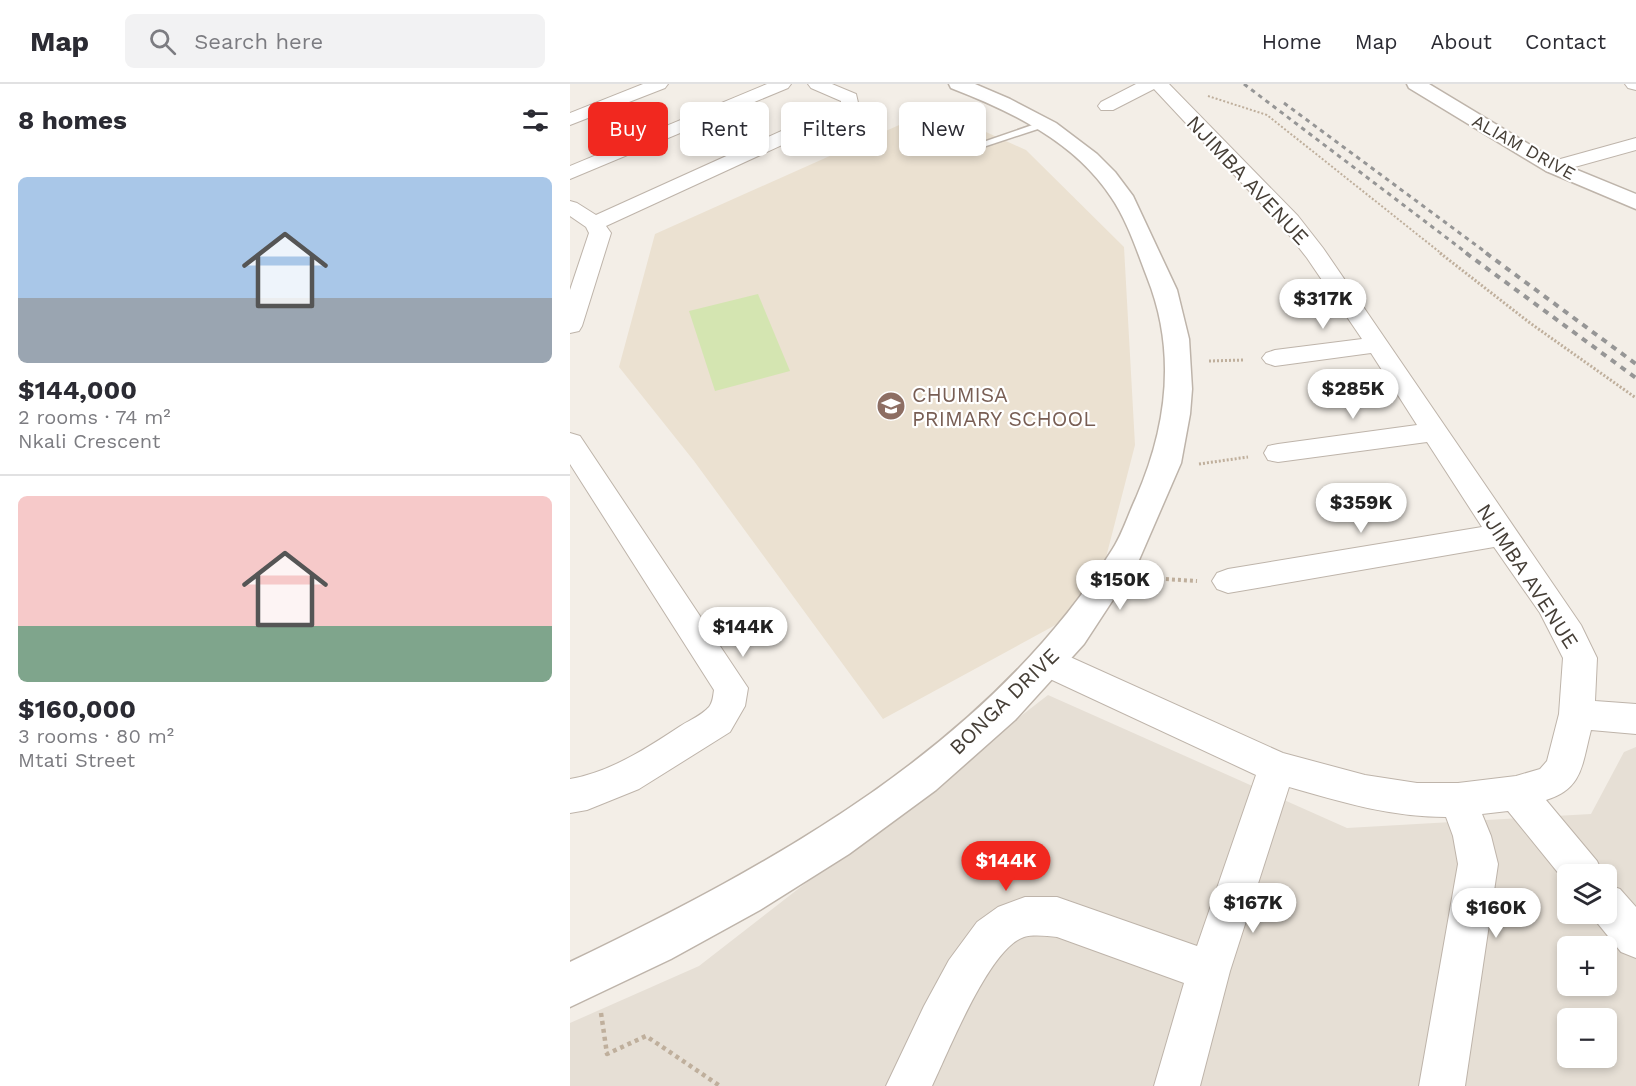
<!DOCTYPE html>
<meta charset="utf-8">
<style>
:root{--surface:#fff;--page:#f2f2f3;--text:#2b2b33;--muted:#7c7c81;--line:#e1e1e2;--accent:#f1281f}
body{margin:0;font-family:"Work Sans",sans-serif;background:var(--page);color:var(--text);height:100vh;display:flex;flex-direction:column;font-size:22px;white-space:nowrap}
*{box-sizing:border-box;margin:0}
p{font-size:20px;color:var(--muted)}
.icon{flex:none;width:33px;height:33px;fill:none;stroke:currentColor;stroke-width:2;stroke-linecap:round;stroke-linejoin:round}
.map{position:relative;flex:1;overflow:hidden}
.sheet{display:flex;flex-direction:column;background:var(--surface);width:570px}
.sheet>*{flex:none}
.top-card{position:absolute;left:18px;top:18px;width:570px;height:54px;display:flex;gap:12px}
.tools{position:absolute;left:987px;top:780px;display:grid;gap:12px}
.tools a{display:grid;place-items:center;width:60px;height:60px;border-radius:9px;background:var(--surface);box-shadow:0 3px 9px #0003;font-size:30px}
.price{position:absolute;translate:-50% -51px;padding:0 14px;border-radius:21px;background:#fff;color:#222;font-size:20px;line-height:39px;filter:drop-shadow(0 2px 3px #0008)}
.price::after{content:'';position:absolute;left:50%;top:36px;width:18px;height:14px;margin-left:-9px;background:inherit;clip-path:polygon(0 0,100% 0,50% 100%)}
.price.on{background:var(--accent);color:#fff}
ul{padding:0;list-style:none}
li{display:grid;align-content:center;gap:12px;height:318px;padding:0 18px}
li+li{border-top:2px solid var(--line)}
li span{display:grid;place-items:center;height:186px;border-radius:9px;color:#555}
li>.icon{margin-inline-start:auto}
span .icon{width:108px;height:108px;fill:#fffc;stroke-width:1}
li b{font-size:26px}
h2{display:flex;justify-content:space-between;align-items:center;height:72px;padding:0 18px;font-size:26px}
.chip{padding:0 21px;border-radius:9px;background:var(--surface);box-shadow:0 3px 9px #0003;font-size:21px;line-height:54px}
.chip.on{background:var(--accent);color:#fff}
header{display:flex;align-items:center;gap:36px;box-sizing:border-box;height:84px;padding:0 30px;background:var(--surface);border-bottom:2px solid var(--line)}
header strong{font-size:28px}
nav{display:flex;gap:33px;margin-inline-start:auto;font-size:21px}
.search{width:420px;height:54px;background:var(--page);display:flex;align-items:center;gap:15px;box-sizing:border-box;padding:0 21px;border-radius:9px;color:var(--muted);font-size:22px}
main{display:flex;flex:1;min-height:0}
.map>svg:first-child{display:block}
.residential{fill:#e6dfd5;fill-rule:evenodd}
.education{fill:#ebe1d1}
.green{fill:#d4e5b1}
.lines{fill:none;stroke-linecap:round;stroke-linejoin:round}
.service-casing{stroke:#beb4aa;stroke-width:3}
.minor-casing{stroke:#beb4aa;stroke-width:2}
.tertiary-casing{stroke:#beb4aa;stroke-width:3}
.path-far3{stroke:#bfaf9c;stroke-width:2;stroke-dasharray:2 2;stroke-linecap:butt}
.path-far2{stroke:#bfaf9c;stroke-width:3;stroke-dasharray:2 2;stroke-linecap:butt}
.path-far1{stroke:#bfaf9c;stroke-width:4;stroke-dasharray:3 3;stroke-linecap:butt}
.path{stroke:#bfaf9c;stroke-width:4.5;stroke-dasharray:4 4;stroke-linecap:butt}
.service{fill:#fff;fill-rule:evenodd}
.minor{fill:#fff;fill-rule:evenodd}
.tertiary{fill:#fff;fill-rule:evenodd}
.rail-far1{stroke:#969696;stroke-width:3;stroke-dasharray:4.5 4.5;stroke-linecap:butt}
.rail{stroke:#969696;stroke-width:4;stroke-dasharray:6 6;stroke-linecap:butt}
.labels{text-anchor:middle;dominant-baseline:central;stroke-width:4.5;stroke-linejoin:round;paint-order:stroke}
.far-street-label{font-size:18px;fill:#453e36;stroke:#fff}
.street-label{font-size:21px;fill:#453e36;stroke:#fff}
.education-label{font-size:21px;fill:#785e54;stroke:#fff;text-anchor:start}
</style>
<header>
<strong>Map</strong>
<div class="search"><svg class="icon" aria-label="search" viewBox="0 0 24 24"><circle cx="10" cy="10" r="6"/><path d="M15 15l6 6"/></svg>Search here</div>
<nav><a>Home</a><a>Map</a><a>About</a><a>Contact</a></nav>
</header>
<main>
<section class="sheet">
<h2>8 homes<svg class="icon" aria-label="filters" viewBox="0 0 24 24"><path d="M4 7h16M4 17h16"/><circle cx="9" cy="7" r="2"/><circle cx="15" cy="17" r="2"/></svg></h2>
<ul>
<li><span style="background:linear-gradient(#a9c7e8 65%,#9aa5b1 0)"><svg class="icon" aria-label="home" viewBox="0 0 24 24"><path d="M3 11l9-7 9 7M6 9v11h12V9"/></svg></span><div><b>$144,000</b><p>2 rooms · 74 m²</p><p>Nkali Crescent</p></div></li>
<li><span style="background:linear-gradient(#f6c9c9 70%,#7fa58c 0)"><svg class="icon" aria-label="home" viewBox="0 0 24 24"><path d="M3 11l9-7 9 7M6 9v11h12V9"/></svg></span><div><b>$160,000</b><p>3 rooms · 80 m²</p><p>Mtati Street</p></div></li>
</ul>
</section>
<div class="map">
<svg width="1066" height="1002" viewBox="0 0 1066 1002">
<rect width="100%" height="100%" fill="#f3eee7"/>
<path class="residential" d="M 478,611 L 777,744 L 1021,730 L 1054,668 L 1066,663 L 1066,1002 L 0,1002 L 0,939 L 129,882 ZM 998,790 L 1036,790 L 1036,830 L 998,830 ZM 998,862 L 1036,862 L 1036,902 L 998,902 ZM 998,934 L 1036,934 L 1036,974 L 998,974 Z"/>
<path class="education" d="M 365,25 L 456,66 L 554,163 L 565,361 L 524,520 L 313,635 L 124,377 L 49,283 L 85,150 Z"/>
<path class="green" d="M 188,210 L 220,287 L 145,307 L 119,227 Z"/>
<g class="lines">
<g class="service-casing">
<path id="service" d="M 474,37 L 478,40 L 477,42 L 401,67 L 393,65 Z"/>
</g>
<g class="minor-casing">
<g id="minor">
<path d="M 73,0 L 98,0 L 95,4 L 0,41 L 0,29 Z"/>
<path d="M 197,0 L 221,0 L 218,4 L 0,95 L 0,82 Z"/>
<path d="M 238,0 L 262,0 L 286,10 L 289,23 L 286,27 L 36,142 L 41,149 L 12,242 L 9,247 L 0,249 L 0,206 L 19,149 L 16,143 L 0,132 L 0,117 L 7,119 L 26,131 L 271,20 L 271,17 L 241,4 Z"/>
<path d="M 566,0 L 599,0 L 728,132 L 753,164 L 1011,541 L 1027,574 L 1025,617 L 1066,620 L 1066,650 L 1021,646 C 1012,680 1013,705 976,716 L 1027,777 L 1033,790 L 998,790 L 998,801 L 938,727 L 912,730 L 921,752 L 928,780 L 895,1002 L 849,1002 L 888,780 L 883,752 L 876,733 C 821,733 771,718 719,703 L 660,887 L 630,1002 L 584,1002 L 614,899 L 487,853 C 477,852 464,850 454,853 C 419,864 378,969 362,1002 L 316,1002 L 354,922 L 379,876 L 407,838 L 428,823 L 455,813 L 487,813 L 627,862 L 686,691 L 465,588 L 460,578 L 465,568 L 477,564 L 489,568 L 713,669 L 795,691 L 847,699 L 888,699 L 946,692 L 970,685 L 977,677 L 989,630 L 993,574 L 970,529 L 924,463 L 658,509 L 647,505 L 642,497 L 647,489 L 658,485 L 912,443 L 857,358 L 708,378 L 698,376 L 694,369 L 698,362 L 708,360 L 847,341 L 801,269 L 705,282 L 696,279 L 692,274 L 696,269 L 705,266 L 792,255 L 737,174 L 712,142 L 584,5 L 543,26 L 531,26 L 528,22 L 531,18 Z"/>
<path d="M 1055,0 L 1066,0 L 1066,6 L 1058,4 Z"/>
<path d="M 1066,54 L 1066,66 L 983,89 L 976,87 L 973,83 L 976,79 Z"/>
<path d="M 0,349 L 10,352 L 178,604 L 175,622 L 160,648 L 69,705 L 17,726 L 0,729 L 0,695 C 41,688 77,664 112,641 C 120,636 132,631 139,623 C 143,618 143,612 144,606 L 0,380 Z"/>
<path d="M 1036,800 L 1050,805 L 1066,823 L 1066,874 L 1051,868 L 1020,830 L 1036,830 Z"/>
</g>
</g>
<g class="tertiary-casing">
<g id="tertiary">
<path d="M 379,0 L 405,0 L 440,15 L 486,39 L 527,70 L 545,88 L 563,112 L 607,206 L 619,255 L 622,305 L 620,330 L 611,379 L 569,476 L 514,560 L 445,636 L 366,706 L 279,770 L 190,826 L 101,875 L 0,923 L 0,878 C 204,780 418,663 542,466 C 552,451 558,431 566,414 C 597,343 607,268 577,193 C 567,167 557,136 541,113 C 505,58 441,27 381,4 Z"/>
<path d="M 837,0 L 859,0 L 990,79 L 1066,110 L 1066,125 L 976,87 L 839,4 Z"/>
</g>
</g>
<path class="path-far3" d="M 638,12 L 697,31 L 872,170"/>
<g class="path-far2">
<path d="M 870,169 L 960,239 L 1066,314"/>
<path d="M 639,277 L 674,276"/>
<path d="M 629,380 L 678,373"/>
</g>
<path class="path-far1" d="M 578,494 L 627,497"/>
<path class="path" d="M 31,929 L 37,970 L 76,952 L 150,1002"/>
<use href="#service" class="service"/>
<use href="#minor" class="minor"/>
<use href="#tertiary" class="tertiary"/>
<g class="rail-far1">
<path d="M 674,0 L 898,170"/>
<path d="M 714,19 L 918,170"/>
</g>
<g class="rail">
<path d="M 896,169 L 1066,294"/>
<path d="M 916,169 L 1066,280"/>
</g>
</g>
<defs>
<g id="school-disc" transform="scale(1.5)"><circle r="9.5" fill="#8d6e63" stroke="#fff"/><path d="M0-5L7-2L0 1L-7-2ZM-4 1L0 2.5L4 1V4Q0 6-4 4Z" fill="#fff"/></g>
</defs>
<g fill-rule="evenodd">
<use href="#school-disc" x="321" y="322"/>
</g>
<g class="labels">
<g class="far-street-label">
<text transform="translate(954 63) rotate(29)">ALIAM DRIVE</text>
</g>
<g class="street-label">
<text transform="translate(678 96) rotate(47)">NJIMBA AVENUE</text>
<text transform="translate(958 492) rotate(57)">NJIMBA AVENUE</text>
<text transform="translate(434 617) rotate(-44)">BONGA DRIVE</text>
</g>
<g class="education-label">
<text x="342" y="310">CHUMISA<tspan x="342" dy="24">PRIMARY SCHOOL</tspan></text>
</g>
</g>
</svg>
<div class="tools">
<a><svg class="icon" aria-label="layers" viewBox="0 0 24 24"><path d="M12 4l9 5-9 5-9-5zM3 14l9 5 9-5"/></svg></a>
<a>+</a>
<a>−</a>
</div>
<b class="price" style="left:753px;top:246px">$317K</b>
<b class="price" style="left:783px;top:336px">$285K</b>
<b class="price" style="left:791px;top:450px">$359K</b>
<b class="price" style="left:550px;top:527px">$150K</b>
<b class="price" style="left:173px;top:574px">$144K</b>
<b class="price on" style="left:436px;top:808px">$144K</b>
<b class="price" style="left:683px;top:850px">$167K</b>
<b class="price" style="left:926px;top:855px">$160K</b>
<div class="top-card">
<a class="chip on">Buy</a>
<a class="chip">Rent</a>
<a class="chip">Filters</a>
<a class="chip">New</a>
</div>
</div>
</main>
